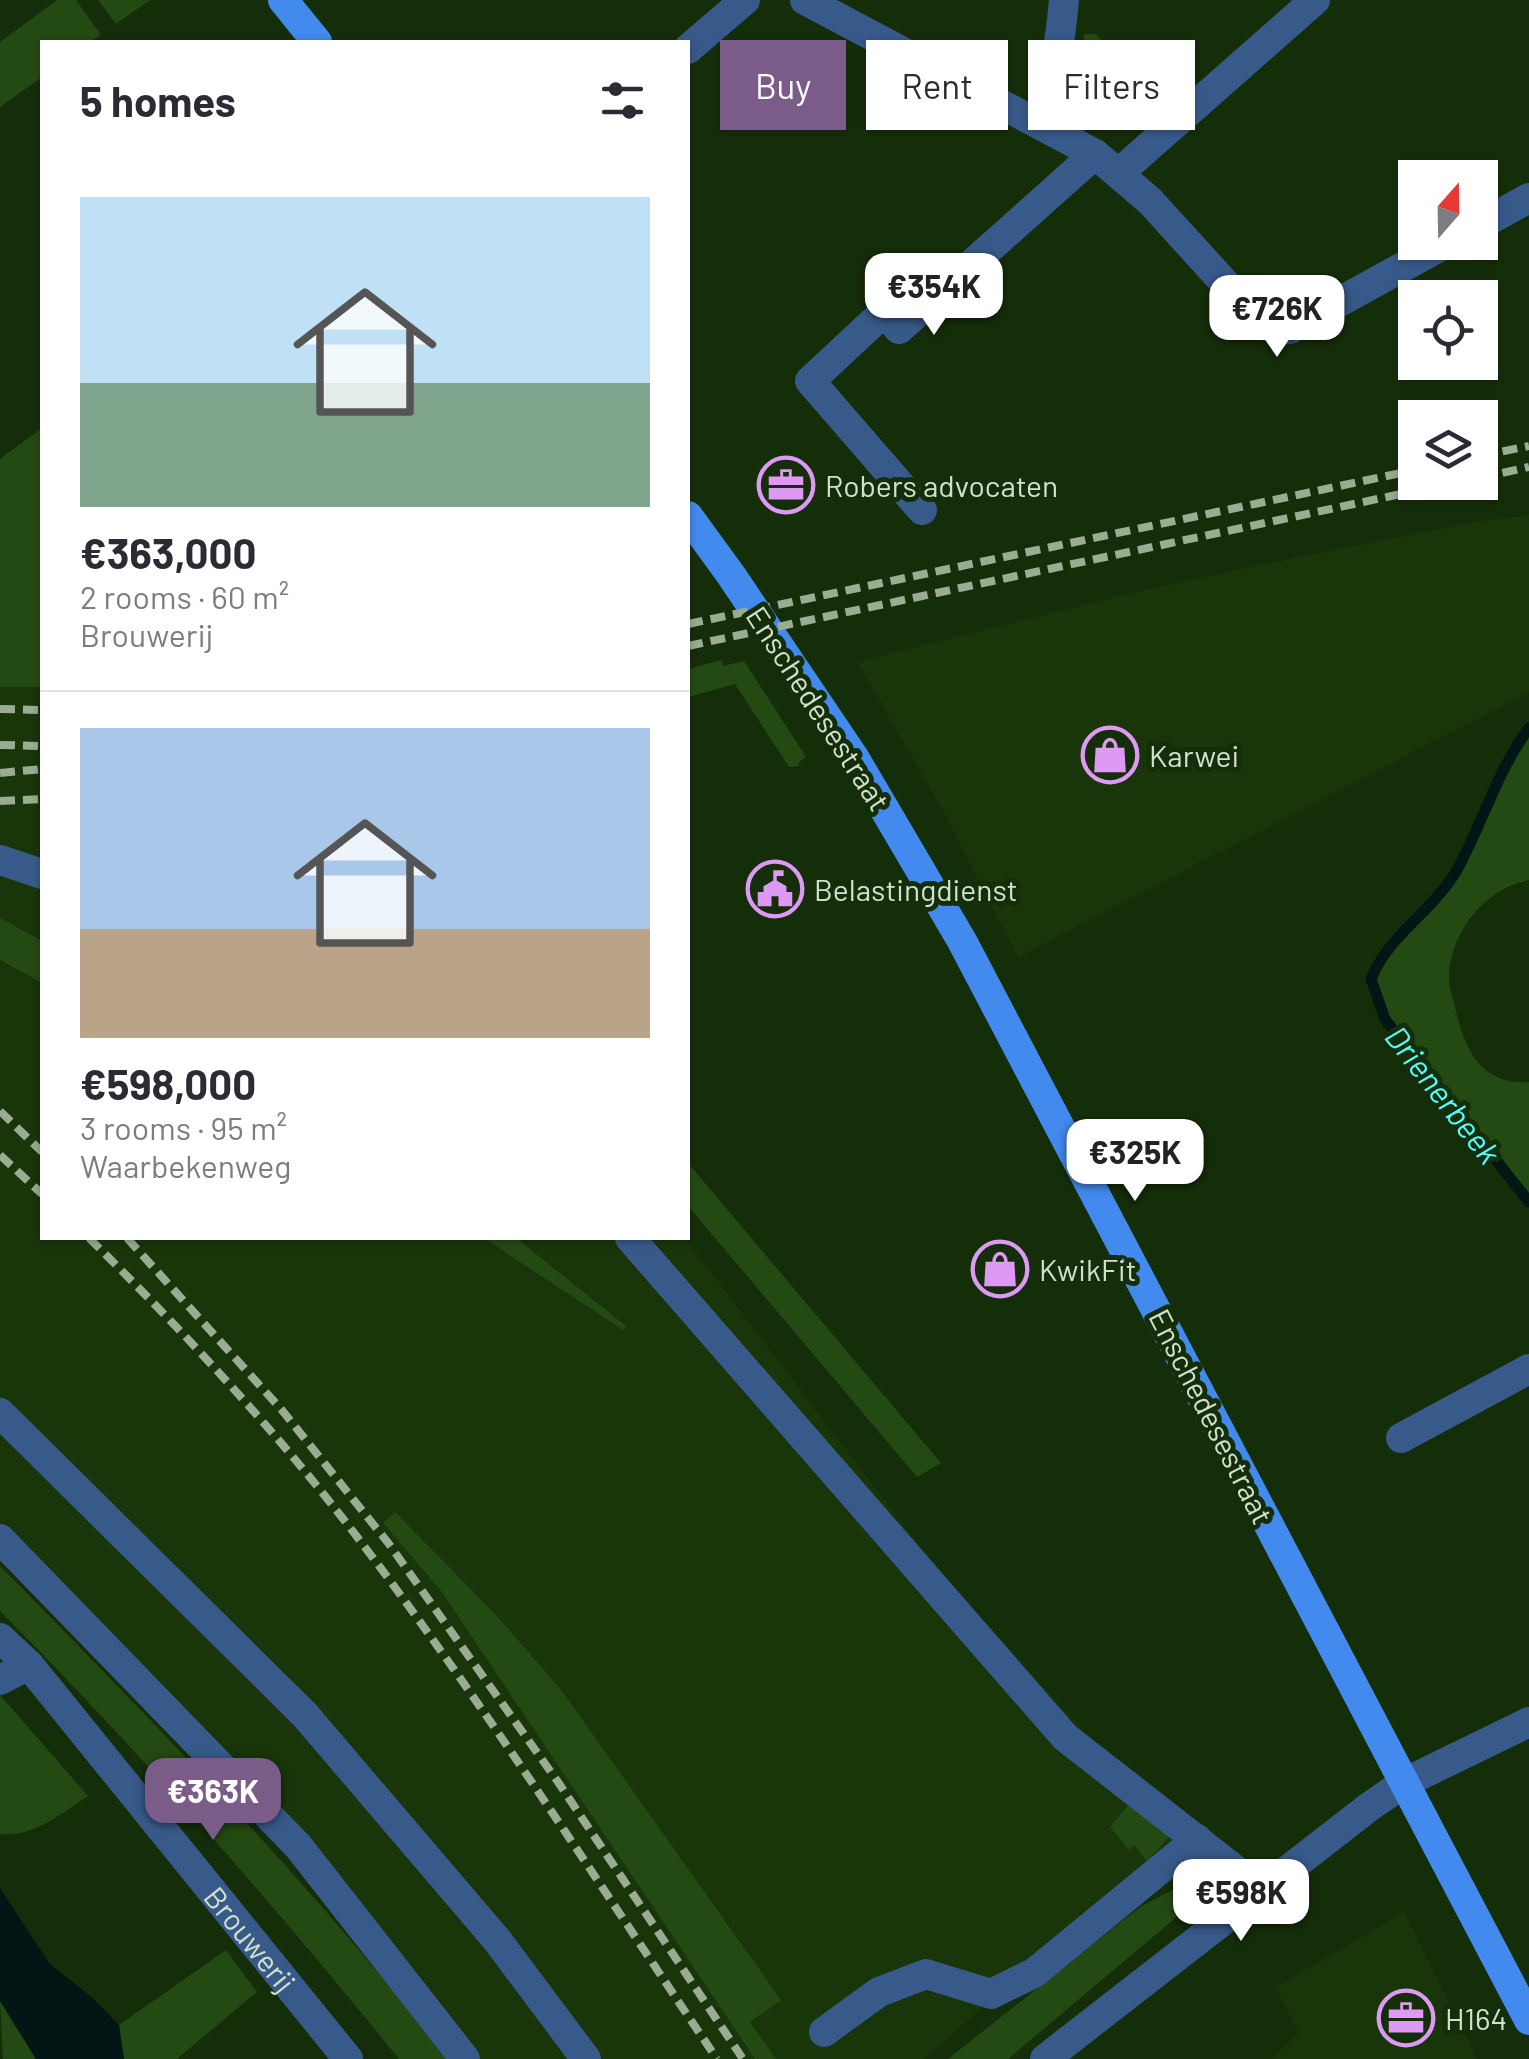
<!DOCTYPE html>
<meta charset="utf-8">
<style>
:root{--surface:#fff;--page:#f2f2f3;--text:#2b2b33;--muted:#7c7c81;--line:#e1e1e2;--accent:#7b5c89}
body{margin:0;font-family:Barlow,sans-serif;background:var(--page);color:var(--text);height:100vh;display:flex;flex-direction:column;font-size:38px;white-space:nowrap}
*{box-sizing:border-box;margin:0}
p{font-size:32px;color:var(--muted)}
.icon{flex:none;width:55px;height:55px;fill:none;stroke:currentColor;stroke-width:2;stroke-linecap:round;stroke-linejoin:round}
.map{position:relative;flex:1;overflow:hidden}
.side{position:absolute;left:40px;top:40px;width:650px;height:1200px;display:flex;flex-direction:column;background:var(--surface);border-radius:0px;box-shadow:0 2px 8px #0004}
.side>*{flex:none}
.hud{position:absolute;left:720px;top:40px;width:658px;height:90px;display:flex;gap:20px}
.needle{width:65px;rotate:20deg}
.tools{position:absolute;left:1398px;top:160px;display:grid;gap:20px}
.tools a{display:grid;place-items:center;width:100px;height:100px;border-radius:0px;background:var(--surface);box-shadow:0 2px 8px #0004;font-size:50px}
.price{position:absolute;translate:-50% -85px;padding:0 22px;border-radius:20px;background:#fff;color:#222;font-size:32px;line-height:65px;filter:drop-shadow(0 2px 5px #0008)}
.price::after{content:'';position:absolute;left:50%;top:60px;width:30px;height:22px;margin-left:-15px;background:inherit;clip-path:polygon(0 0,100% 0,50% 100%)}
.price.current{background:var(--accent);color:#fff}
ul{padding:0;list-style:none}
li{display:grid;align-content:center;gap:20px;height:530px;padding:0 40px}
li+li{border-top:2px solid var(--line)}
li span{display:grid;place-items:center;height:310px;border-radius:0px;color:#555}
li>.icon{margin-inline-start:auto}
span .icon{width:180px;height:180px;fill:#fffc;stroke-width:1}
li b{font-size:42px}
h2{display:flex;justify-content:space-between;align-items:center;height:120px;padding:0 40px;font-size:42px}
.tag{padding:0 35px;border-radius:0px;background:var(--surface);box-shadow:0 2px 8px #0004;font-size:35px;line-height:90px}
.tag.current{background:var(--accent);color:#fff}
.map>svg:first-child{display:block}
.built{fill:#18360a}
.green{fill:#244a13}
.water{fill:#021616}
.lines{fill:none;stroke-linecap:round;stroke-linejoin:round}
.stream{stroke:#021616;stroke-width:11}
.minor{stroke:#385a8a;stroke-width:30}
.major{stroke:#438aee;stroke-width:30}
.rail{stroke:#9aac92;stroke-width:8;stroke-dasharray:15 8;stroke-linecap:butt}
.labels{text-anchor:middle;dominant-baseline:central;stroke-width:10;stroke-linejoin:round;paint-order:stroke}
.poi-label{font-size:30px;fill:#d1e1cb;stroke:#152e0a;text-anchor:start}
.street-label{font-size:30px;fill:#d1e1cb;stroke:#152e0a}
.water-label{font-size:32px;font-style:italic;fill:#55faff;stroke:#152e0a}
</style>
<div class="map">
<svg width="1529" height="2059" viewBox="0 0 1529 2059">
<rect width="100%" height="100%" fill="#152e0a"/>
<g class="built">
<path d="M 1529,515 L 1529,692 L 1018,957 L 942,809 L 857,662 L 1145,590 L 1284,560 L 1475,522 Z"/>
<path d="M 0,687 L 42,687 L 42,1238 L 685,1238 L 940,1573 L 1179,1836 L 924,2059 L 475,2059 L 275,1808 L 0,1524 Z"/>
<path d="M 1404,1912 L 1477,2059 L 1271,2059 L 1299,2032 L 1275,1988 Z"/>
</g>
<g class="green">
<path d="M 57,0 L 76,0 L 101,35 L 90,42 L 42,42 L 42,77 L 0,107 L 0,42 Z"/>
<path d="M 98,0 L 150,0 L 116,24 Z"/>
<path d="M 1084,34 L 1096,34 L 1157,103 L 1149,110 L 1122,116 L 1089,100 L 1081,70 Z"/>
<path d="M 42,428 L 42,687 L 0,687 L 0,459 Z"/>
<path d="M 721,660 L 723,666 L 744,661 L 806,757 L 798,763 L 799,766 L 789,767 L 735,684 L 688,697 L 688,669 Z"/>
<path d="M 1529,728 L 1529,880 C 1485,889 1453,929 1449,973 C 1448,982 1451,993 1454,1003 C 1463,1044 1478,1086 1529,1082 L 1529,1202 L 1385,1019 L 1371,979 C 1389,934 1435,910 1458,868 C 1483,822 1497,771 1529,728 Z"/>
<path d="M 0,918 L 42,941 L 42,983 L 0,960 Z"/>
<path d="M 688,1163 L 941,1463 L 917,1477 L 688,1206 Z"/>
<path d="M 484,1238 L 516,1238 L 626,1326 L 623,1330 Z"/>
<path d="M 395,1512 L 498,1617 L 562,1691 L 781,2000 L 750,2022 L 776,2059 L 755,2059 L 442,1592 L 383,1523 Z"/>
<path d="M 0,1566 C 156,1724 311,1883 447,2059 L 399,2059 C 273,1903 141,1753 0,1611 Z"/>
<path d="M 0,1695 L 88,1796 C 60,1814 35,1837 0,1834 Z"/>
<path d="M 1131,1802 L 1170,1836 L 1147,1861 L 1134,1845 L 1129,1850 L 1110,1827 Z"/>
<path d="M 1205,1883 L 1211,1888 L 1008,2059 L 948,2059 L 1140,1907 L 1184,1884 Z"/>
<path d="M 226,1950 L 257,1992 L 177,2059 L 124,2059 L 119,2025 Z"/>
<path d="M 0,2001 L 36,2059 L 3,2059 Z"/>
</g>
<path class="water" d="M 0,1888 L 50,1964 L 94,1999 L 119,2025 L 124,2059 L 36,2059 L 0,2001 Z"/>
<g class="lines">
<path class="stream" d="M 1529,728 C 1497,771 1483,822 1458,868 C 1435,910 1389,934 1371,979 L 1385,1019 L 1529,1202"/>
<g class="minor">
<path d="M 805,0 L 1095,154 L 1150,201 L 1261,323 C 1272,327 1279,331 1290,329 L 1448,242"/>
<path d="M 688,49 L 745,0"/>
<path d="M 1038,120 C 1055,80 1060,43 1064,0"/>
<path d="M 1120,172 L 1315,0"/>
<path d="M 1480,225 L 1529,198"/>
<path d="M 922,510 L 810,381 L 884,312 L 899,329 L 1095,154"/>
<path d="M 0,860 L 42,874"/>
<path d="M 630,1238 L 1065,1737 L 1261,1890"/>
<path d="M 0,1413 L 305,1715 L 497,1940 L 586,2059"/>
<path d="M 1401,1438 L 1529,1369"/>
<path d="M 0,1539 L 298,1846 L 465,2059"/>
<path id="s1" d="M 0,1638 L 29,1665 L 348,2059"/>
<path d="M 0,1680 L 29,1665"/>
<path d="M 824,2032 L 879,1992 L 926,1974 L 991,1994 L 1034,1973 L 1197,1839"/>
<path d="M 1045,2059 L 1369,1807 L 1404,1783 L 1529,1722"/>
</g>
<g class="major">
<path d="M 283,0 L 317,42"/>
<path d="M 688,516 L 731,575 L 855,759 L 962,941 L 1529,2020"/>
</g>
<g class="rail">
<path d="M 1480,456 L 1529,446"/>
<path d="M 1480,478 L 1529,467"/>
<path d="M 688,624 L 1415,470"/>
<path d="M 688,646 L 1457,482"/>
<path d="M 0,709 L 42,710"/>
<path d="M 0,745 L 42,746"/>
<path d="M 0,773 L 42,769"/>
<path d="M 0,801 L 42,799"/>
<path d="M 0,1111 L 42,1152"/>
<path d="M 0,1155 L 42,1194"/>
<path d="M 89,1238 C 185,1333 279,1434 361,1542 C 487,1708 600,1886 717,2059"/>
<path d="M 127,1238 L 281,1409 L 389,1544 L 558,1782 L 743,2059"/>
</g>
</g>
<defs>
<g id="office-ring" transform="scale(2.875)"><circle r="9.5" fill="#152e0a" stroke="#dd99f3" stroke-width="1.5"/><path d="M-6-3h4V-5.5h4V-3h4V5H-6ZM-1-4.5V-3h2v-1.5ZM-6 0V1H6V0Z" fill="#dd99f3"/></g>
<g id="shop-ring" transform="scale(2.875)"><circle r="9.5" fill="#152e0a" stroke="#dd99f3" stroke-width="1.5"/><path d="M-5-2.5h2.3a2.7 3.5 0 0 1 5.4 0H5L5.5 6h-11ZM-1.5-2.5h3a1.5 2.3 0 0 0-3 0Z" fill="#dd99f3"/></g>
<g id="civic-ring" transform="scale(2.875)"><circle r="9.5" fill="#152e0a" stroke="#dd99f3" stroke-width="1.5"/><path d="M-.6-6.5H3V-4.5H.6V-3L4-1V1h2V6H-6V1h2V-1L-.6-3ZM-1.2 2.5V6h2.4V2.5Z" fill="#dd99f3"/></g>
</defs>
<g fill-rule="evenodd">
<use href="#office-ring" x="786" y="485"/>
<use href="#shop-ring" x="1110" y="755"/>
<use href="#civic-ring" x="775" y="889"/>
<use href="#shop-ring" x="1000" y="1269"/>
<use href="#office-ring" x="1406" y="2018"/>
</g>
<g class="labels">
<g class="poi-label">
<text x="825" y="485">Robers advocaten</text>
<text x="1149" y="755">Karwei</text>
<text x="814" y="889">Belastingdienst</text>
<text x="1039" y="1269">KwikFit</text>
<text x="1445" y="2018">H164</text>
</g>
<g class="street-label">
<text transform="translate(819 708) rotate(57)">Enschedesestraat</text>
<text transform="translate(1212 1416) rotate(63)">Enschedesestraat</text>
<text stroke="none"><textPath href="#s1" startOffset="392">Brouwerij</textPath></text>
</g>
<g class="water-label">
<text transform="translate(1444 1094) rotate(52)">Drienerbeek</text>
</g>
</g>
</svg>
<div class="tools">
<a><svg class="needle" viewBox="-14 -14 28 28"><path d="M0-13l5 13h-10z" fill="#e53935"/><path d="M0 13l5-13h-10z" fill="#7c7c81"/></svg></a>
<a><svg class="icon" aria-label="locate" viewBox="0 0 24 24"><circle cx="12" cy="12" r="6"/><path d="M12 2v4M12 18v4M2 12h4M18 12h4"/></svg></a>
<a><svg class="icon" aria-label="layers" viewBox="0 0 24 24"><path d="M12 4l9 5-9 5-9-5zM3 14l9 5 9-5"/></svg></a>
</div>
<b class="price" style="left:934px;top:338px">€354K</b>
<b class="price" style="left:1277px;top:360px">€726K</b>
<b class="price" style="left:1135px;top:1204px">€325K</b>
<b class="price current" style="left:213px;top:1843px">€363K</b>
<b class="price" style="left:1241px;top:1944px">€598K</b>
<div class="hud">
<a class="tag current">Buy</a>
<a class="tag">Rent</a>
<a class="tag">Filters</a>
</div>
<section class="side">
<h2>5 homes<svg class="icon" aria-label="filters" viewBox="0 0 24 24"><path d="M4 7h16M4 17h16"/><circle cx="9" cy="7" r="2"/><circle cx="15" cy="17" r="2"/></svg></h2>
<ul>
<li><span style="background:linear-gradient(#bfe0f5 60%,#7fa58c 0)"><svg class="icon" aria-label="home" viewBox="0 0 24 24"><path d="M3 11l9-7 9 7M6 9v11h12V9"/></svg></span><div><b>€363,000</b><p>2 rooms · 60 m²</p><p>Brouwerij</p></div></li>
<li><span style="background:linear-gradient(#a9c7e8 65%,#b9a48a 0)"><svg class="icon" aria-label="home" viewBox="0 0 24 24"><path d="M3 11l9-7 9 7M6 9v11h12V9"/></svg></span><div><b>€598,000</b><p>3 rooms · 95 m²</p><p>Waarbekenweg</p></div></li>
</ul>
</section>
</div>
